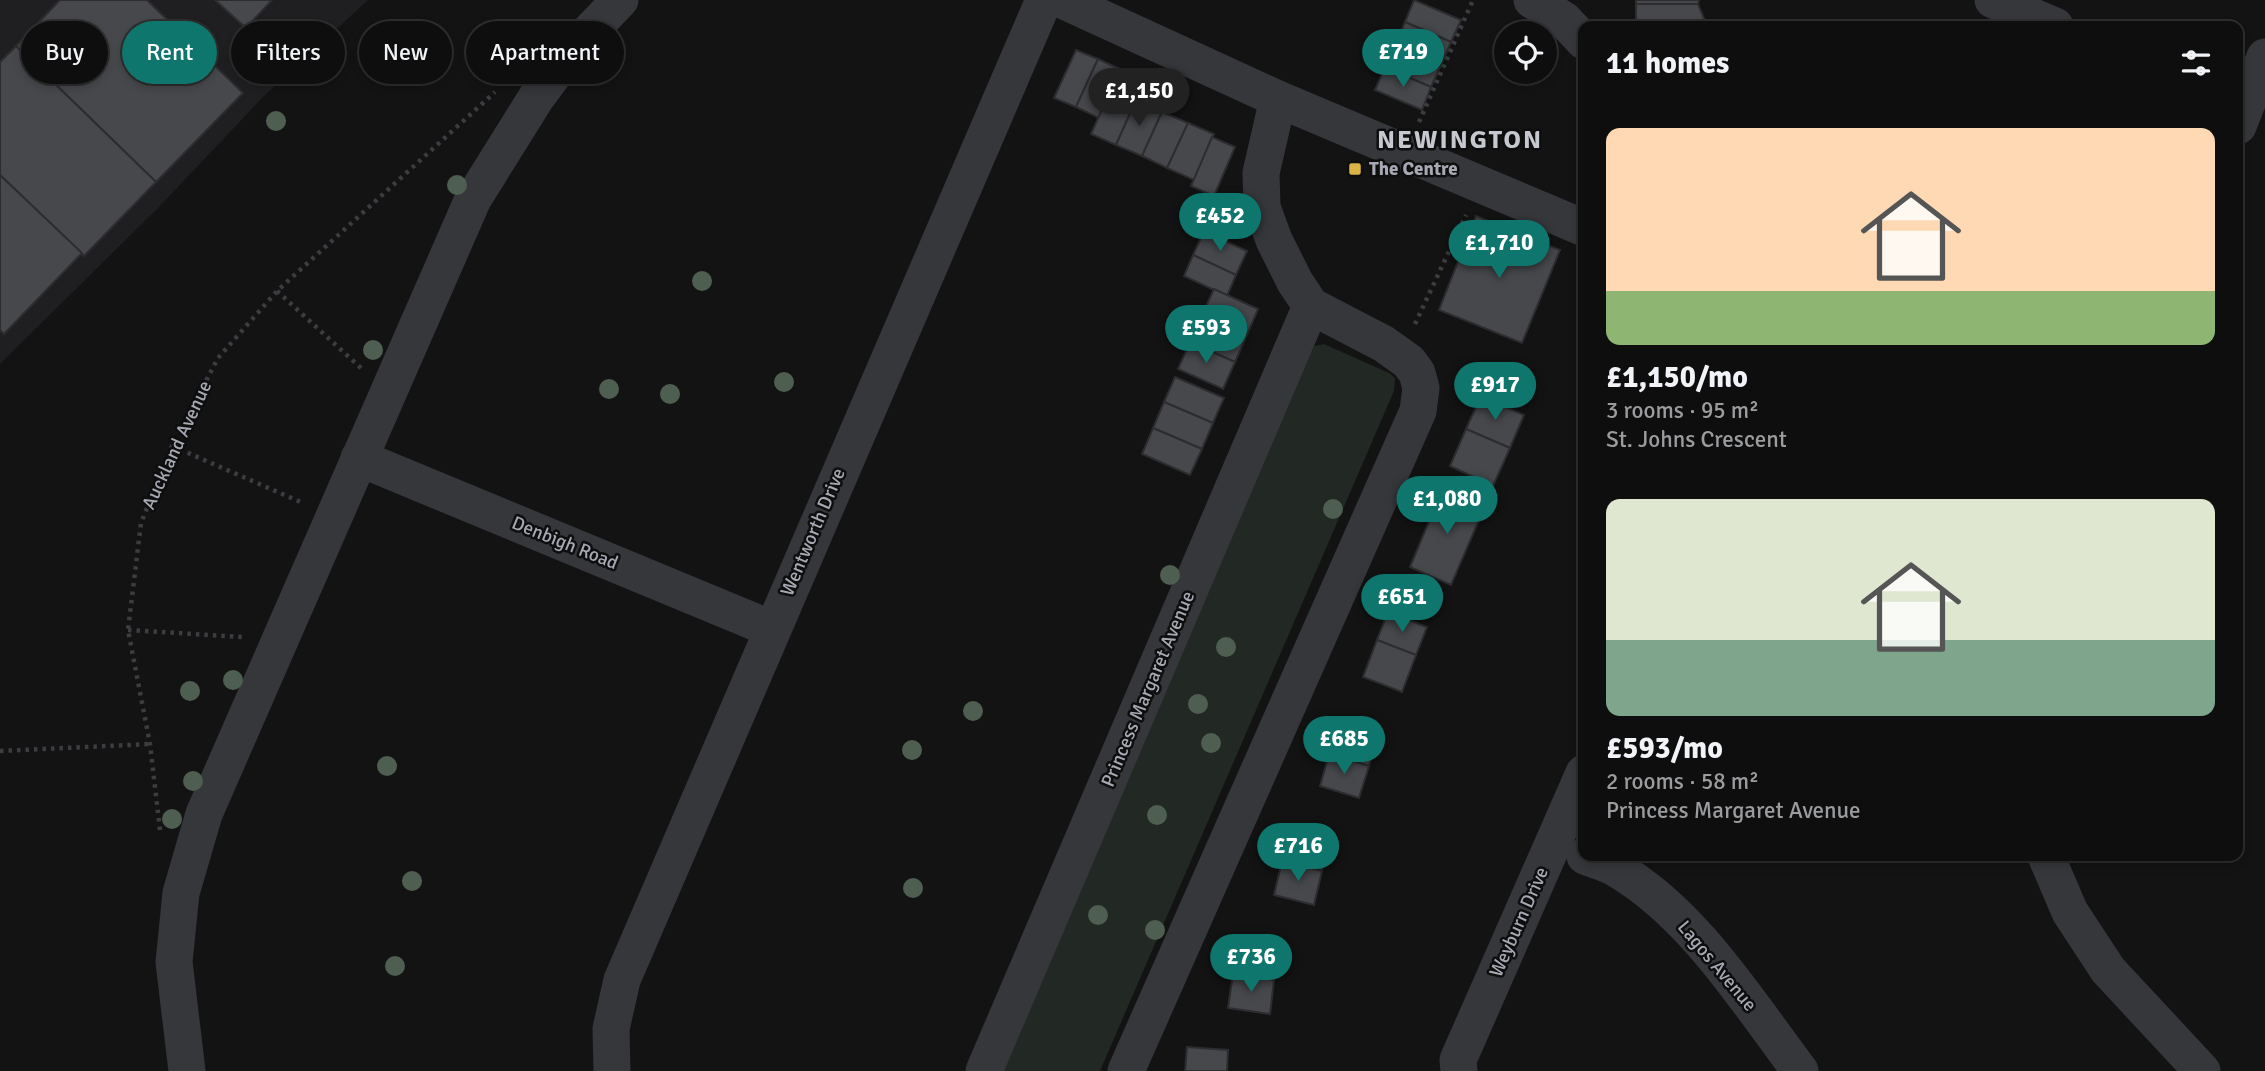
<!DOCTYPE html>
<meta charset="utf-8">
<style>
:root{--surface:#0e0e0f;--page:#1c1c1d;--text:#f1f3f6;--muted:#9b9c9e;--line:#2e2e2f;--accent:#0f766e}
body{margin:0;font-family:Signika,sans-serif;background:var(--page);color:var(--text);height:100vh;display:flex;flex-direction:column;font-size:26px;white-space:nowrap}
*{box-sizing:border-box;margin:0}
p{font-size:23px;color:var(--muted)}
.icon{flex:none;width:38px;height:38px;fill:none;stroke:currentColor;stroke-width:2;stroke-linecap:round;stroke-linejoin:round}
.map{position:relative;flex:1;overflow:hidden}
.drawer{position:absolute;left:1578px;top:21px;width:665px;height:840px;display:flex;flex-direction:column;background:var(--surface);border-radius:14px;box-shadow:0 4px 10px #0003,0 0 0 2px var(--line)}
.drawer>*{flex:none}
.guide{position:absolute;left:21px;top:21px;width:665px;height:63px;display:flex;gap:14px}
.controls{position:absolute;left:1494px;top:21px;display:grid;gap:14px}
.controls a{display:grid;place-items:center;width:63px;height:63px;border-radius:50%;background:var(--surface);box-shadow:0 4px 10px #0003,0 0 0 2px var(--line);font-size:35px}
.price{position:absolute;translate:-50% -60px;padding:0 16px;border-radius:24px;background:var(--accent);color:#fff;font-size:23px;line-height:46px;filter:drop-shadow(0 2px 4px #0008)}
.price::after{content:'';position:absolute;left:50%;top:42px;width:21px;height:16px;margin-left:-10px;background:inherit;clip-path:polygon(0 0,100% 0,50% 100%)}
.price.selected{background:#222;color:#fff}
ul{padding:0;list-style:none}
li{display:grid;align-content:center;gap:14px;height:371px;padding:0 28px}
li span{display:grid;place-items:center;height:217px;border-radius:14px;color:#555}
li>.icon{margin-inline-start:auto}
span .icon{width:126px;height:126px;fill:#fffc;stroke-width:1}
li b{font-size:30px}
h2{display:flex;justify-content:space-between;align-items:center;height:84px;padding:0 28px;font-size:30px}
.chip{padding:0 24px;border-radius:32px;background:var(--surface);box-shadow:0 4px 10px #0003,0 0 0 2px var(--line);font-size:24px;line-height:63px}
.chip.selected{background:var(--accent);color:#fff}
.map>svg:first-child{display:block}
.built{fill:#1f1f21}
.green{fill:#222823}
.building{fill:#47484c;stroke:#2d2d30;stroke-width:2}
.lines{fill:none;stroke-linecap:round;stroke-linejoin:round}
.path{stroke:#3c3d41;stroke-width:4.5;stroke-dasharray:3.5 5;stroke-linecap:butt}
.minor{stroke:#36373b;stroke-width:37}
.tree{fill:#4e5e51}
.poi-dot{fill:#dbb244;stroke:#0e0e0f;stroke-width:2.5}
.labels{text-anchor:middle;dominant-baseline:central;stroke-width:5;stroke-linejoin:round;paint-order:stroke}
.poi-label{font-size:19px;font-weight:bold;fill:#a6a9b3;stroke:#0e0e0f;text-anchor:start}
.street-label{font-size:19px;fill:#a6a9b3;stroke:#0e0e0f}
.district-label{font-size:26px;font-weight:bold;letter-spacing:2px;fill:#c6c8cf;stroke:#0e0e0f}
</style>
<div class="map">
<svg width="2265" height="1071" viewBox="0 0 2265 1071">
<rect width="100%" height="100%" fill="#131314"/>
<path class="built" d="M 0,0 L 368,0 L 263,97 L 158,208 L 0,364 Z"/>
<path class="green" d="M 1324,344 L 1389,373 L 1395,378 L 1394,391 L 1100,1071 L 991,1071 L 1314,346 Z"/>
<g class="building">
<path d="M 60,0 L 147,0 L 243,93 L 156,182 L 16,46 Z"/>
<path d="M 215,0 L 272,0 L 246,28 Z"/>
<path d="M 1414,0 L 1461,20 L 1451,42 L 1405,22 Z"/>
<path d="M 1636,0 L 1699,0 L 1698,4 L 1636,4 Z"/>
<path d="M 1636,4 L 1698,4 L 1707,26 L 1636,24 Z"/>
<path d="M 1405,22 L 1451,42 L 1441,65 L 1395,45 Z"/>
<path d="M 1395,45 L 1441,65 L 1431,87 L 1385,67 Z"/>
<path d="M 16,46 L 156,182 L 84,256 L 0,175 L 0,62 Z"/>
<path d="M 1076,50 L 1098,59 L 1076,107 L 1054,98 Z"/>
<path d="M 1098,59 L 1120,69 L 1099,118 L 1076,107 Z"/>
<path d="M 1385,67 L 1431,87 L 1422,110 L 1375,90 Z"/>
<path d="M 1111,89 L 1136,100 L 1116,145 L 1091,134 Z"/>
<path d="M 1136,100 L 1162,112 L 1142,156 L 1116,145 Z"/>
<path d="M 1162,112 L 1188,123 L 1167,168 L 1142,156 Z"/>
<path d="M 1188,123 L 1214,134 L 1194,180 L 1167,168 Z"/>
<path d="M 1212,137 L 1235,147 L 1214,196 L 1191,186 Z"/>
<path d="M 0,175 L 82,253 L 4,334 L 0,330 Z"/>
<path d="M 1476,216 L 1560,250 L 1522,343 L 1439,310 Z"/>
<path d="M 1204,231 L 1247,251 L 1236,275 L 1193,255 Z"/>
<path d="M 1193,255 L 1236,275 L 1227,296 L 1184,276 Z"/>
<path d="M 1214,289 L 1258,309 L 1247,335 L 1202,315 Z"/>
<path d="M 1202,315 L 1247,335 L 1235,362 L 1190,342 Z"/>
<path d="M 1190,342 L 1235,362 L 1223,389 L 1178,369 Z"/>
<path d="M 1175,377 L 1224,398 L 1213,423 L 1164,402 Z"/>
<path d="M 1481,396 L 1524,415 L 1510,448 L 1466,429 Z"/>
<path d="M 1164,402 L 1213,423 L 1202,449 L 1153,428 Z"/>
<path d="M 1153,428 L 1202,449 L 1190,475 L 1142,454 Z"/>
<path d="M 1466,429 L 1510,448 L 1493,486 L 1450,466 Z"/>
<path d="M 1443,488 L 1485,506 L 1451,585 L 1410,567 Z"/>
<path d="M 1388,612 L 1427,627 L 1416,655 L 1377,640 Z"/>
<path d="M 1377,640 L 1416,655 L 1402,692 L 1363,677 Z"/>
<path d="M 1338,724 L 1378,736 L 1369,766 L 1329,754 Z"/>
<path d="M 1329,754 L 1369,766 L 1359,798 L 1320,786 Z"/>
<path d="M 1290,831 L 1329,841 L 1322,871 L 1282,861 Z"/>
<path d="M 1282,861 L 1322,871 L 1314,905 L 1274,895 Z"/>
<path d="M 1239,941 L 1279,947 L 1274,980 L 1233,974 Z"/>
<path d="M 1233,974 L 1274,980 L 1270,1014 L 1228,1008 Z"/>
<path d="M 1187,1047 L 1228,1050 L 1227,1071 L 1185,1071 Z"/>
</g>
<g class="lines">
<g class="path">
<path d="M 1419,122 L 1473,0"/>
<path d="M 277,291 L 362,369"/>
<path d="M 1415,324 L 1466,215"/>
<path d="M 172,446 L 303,503"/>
<path d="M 128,630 L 242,637"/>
<path d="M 0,751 L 150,744"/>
<path d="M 160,830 L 150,744 L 128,630 L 141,523 L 172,446 L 218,358 L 277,291 L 495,92"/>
</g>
<g class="minor">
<path d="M 1062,0 L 1278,99 L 1584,228"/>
<path d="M 1532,0 L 1564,20 L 1584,41"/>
<path d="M 1993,0 L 2055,26"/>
<path d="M 2238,126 L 2265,57"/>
<path d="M 359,458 L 772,629"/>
<path d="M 1585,856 C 1594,860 1606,863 1615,868 C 1693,913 1747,1001 1800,1071"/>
<path d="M 2046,856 L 2070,912 L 2108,970 L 2202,1071"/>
<path d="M 187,1071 L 174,962 L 181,893 L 204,814 L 473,199 L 536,98 L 570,52 L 620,0"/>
<path d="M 612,1071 L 611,1029 L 622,980 L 1044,0"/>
<path d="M 984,1071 L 1311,306"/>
<path d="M 1126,1071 L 1418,411 L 1421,388 L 1417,373 L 1409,362 L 1384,344 L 1311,306 L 1295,282 L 1274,240 L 1262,207 L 1261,173 L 1278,99"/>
<path d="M 1459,1071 L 1458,1060 L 1584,773"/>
</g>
</g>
<g class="tree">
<circle cx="318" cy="71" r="10"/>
<circle cx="276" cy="121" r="10"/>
<circle cx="457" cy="185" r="10"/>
<circle cx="702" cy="281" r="10"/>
<circle cx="373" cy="350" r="10"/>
<circle cx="784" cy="382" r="10"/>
<circle cx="609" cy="389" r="10"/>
<circle cx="670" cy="394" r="10"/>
<circle cx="1333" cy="509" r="10"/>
<circle cx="1170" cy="575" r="10"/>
<circle cx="1226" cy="647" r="10"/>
<circle cx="233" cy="680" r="10"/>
<circle cx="190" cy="691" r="10"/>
<circle cx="1198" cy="704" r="10"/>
<circle cx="973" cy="711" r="10"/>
<circle cx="1211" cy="743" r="10"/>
<circle cx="912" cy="750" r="10"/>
<circle cx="387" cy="766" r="10"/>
<circle cx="193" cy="781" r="10"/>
<circle cx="1157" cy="815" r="10"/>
<circle cx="172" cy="819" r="10"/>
<circle cx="412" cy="881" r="10"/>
<circle cx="913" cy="888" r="10"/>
<circle cx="1098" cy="915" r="10"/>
<circle cx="1155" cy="930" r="10"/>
<circle cx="395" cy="966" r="10"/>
</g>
<rect class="poi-dot" x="1348" y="162" width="14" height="14" rx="3.5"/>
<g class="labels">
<g class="poi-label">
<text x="1369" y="169">The Centre</text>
</g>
<g class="street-label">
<text transform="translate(177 445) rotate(-65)">Auckland Avenue</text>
<text transform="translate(813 532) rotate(-67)">Wentworth Drive</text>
<text transform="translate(565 543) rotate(22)">Denbigh Road</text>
<text transform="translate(1148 689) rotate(-67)">Princess Margaret Avenue</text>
<text transform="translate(1519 922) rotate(-66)">Weyburn Drive</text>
<text transform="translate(1717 966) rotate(50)">Lagos Avenue</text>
</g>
<g class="district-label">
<text x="1460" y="140">NEWINGTON</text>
</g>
</g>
</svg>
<div class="controls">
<a><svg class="icon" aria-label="locate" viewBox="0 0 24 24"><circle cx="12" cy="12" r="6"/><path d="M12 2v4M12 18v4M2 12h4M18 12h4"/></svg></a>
</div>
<b class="price" style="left:1403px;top:89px">£719</b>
<b class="price selected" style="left:1139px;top:128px">£1,150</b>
<b class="price" style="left:1220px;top:253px">£452</b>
<b class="price" style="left:1499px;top:280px">£1,710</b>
<b class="price" style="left:1206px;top:365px">£593</b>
<b class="price" style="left:1495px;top:422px">£917</b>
<b class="price" style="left:1447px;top:536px">£1,080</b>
<b class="price" style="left:1402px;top:634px">£651</b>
<b class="price" style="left:1344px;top:776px">£685</b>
<b class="price" style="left:1298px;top:883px">£716</b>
<b class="price" style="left:1251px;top:994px">£736</b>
<div class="guide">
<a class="chip">Buy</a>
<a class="chip selected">Rent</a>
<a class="chip">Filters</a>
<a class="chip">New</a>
<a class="chip">Apartment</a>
</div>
<section class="drawer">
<h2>11 homes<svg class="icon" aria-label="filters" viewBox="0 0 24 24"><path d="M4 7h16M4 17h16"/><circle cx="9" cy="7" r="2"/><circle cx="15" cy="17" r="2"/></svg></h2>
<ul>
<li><span style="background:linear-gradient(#ffd9b3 75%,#8fb573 0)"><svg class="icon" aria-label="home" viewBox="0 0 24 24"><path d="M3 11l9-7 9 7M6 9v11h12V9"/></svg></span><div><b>£1,150/mo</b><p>3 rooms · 95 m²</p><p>St. Johns Crescent</p></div></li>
<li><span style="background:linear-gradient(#dfe7d0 65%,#7fa58c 0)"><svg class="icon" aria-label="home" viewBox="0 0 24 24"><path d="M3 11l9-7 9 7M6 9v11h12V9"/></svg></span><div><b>£593/mo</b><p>2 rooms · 58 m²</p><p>Princess Margaret Avenue</p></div></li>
</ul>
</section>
</div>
